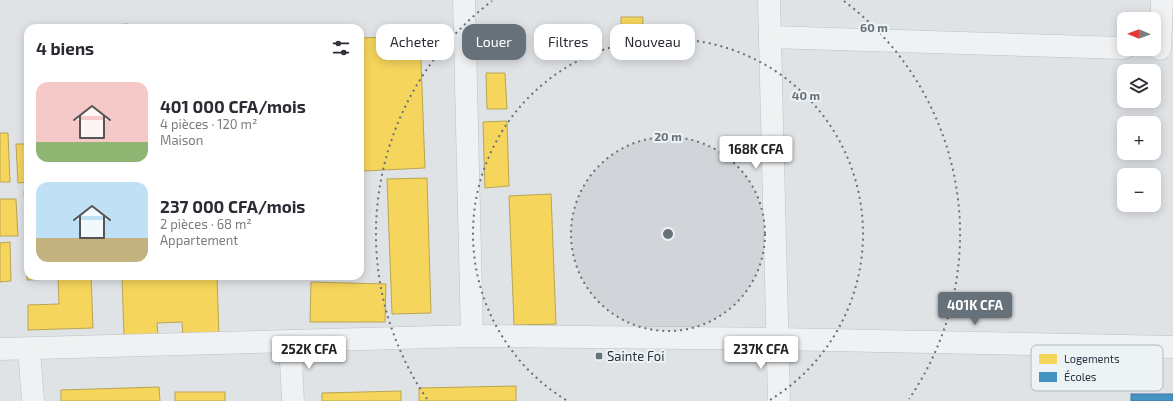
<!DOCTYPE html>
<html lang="fr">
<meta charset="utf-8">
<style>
:root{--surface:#fff;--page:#f2f2f3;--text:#2b2b33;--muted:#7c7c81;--accent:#677179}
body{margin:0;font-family:"Exo 2",sans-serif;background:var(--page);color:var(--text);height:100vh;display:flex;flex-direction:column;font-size:15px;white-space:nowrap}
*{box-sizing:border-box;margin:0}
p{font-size:13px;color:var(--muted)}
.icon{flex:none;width:22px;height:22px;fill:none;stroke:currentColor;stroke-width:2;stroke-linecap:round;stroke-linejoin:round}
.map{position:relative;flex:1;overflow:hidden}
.sheet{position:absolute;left:24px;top:24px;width:340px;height:256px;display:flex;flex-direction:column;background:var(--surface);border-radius:12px;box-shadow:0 2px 10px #0003}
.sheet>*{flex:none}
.guide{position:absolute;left:376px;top:24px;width:380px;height:36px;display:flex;gap:8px}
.needle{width:26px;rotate:271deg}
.tools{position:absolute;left:1117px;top:12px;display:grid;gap:8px}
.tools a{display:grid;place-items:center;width:44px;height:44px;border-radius:8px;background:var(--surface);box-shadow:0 2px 10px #0003;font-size:20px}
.price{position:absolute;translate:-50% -34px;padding:0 9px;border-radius:4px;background:#fff;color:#222;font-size:13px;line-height:26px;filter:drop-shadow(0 1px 2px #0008)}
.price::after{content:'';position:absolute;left:50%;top:24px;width:12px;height:9px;margin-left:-6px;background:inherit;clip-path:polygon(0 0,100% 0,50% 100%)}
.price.active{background:var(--accent);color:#fff}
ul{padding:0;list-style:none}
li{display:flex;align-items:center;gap:12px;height:100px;padding:0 12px}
li span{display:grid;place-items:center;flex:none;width:112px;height:80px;border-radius:12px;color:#555}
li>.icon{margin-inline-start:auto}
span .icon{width:48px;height:48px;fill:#fffc;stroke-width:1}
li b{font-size:17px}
h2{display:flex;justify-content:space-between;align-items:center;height:48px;padding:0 12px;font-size:17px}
.tag{padding:0 14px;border-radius:12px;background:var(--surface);box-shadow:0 2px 10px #0003;font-size:14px;line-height:36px}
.tag.active{background:var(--accent);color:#fff}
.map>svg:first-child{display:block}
.homes{fill:#f6d55c;stroke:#b8a553}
.schools{fill:#4393c3;stroke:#3a769b}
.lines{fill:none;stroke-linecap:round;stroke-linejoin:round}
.minor-casing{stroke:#bec1c4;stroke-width:23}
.tertiary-casing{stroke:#bec1c4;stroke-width:23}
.minor{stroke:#eff1f2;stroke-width:22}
.tertiary{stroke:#eff1f2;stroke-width:22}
.ring{fill:none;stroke:#677179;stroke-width:2;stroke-dasharray:2 4}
.poi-dot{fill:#677179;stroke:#edf2f5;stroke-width:1.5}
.labels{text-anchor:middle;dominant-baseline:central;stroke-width:4;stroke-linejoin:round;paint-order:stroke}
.poi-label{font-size:13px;fill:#26343f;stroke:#edf2f5;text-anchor:start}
.key{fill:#edf2f5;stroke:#b1b9be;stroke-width:1}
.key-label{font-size:11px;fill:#26343f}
.centre{fill:#677179;stroke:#edf2f5;stroke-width:2}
.ring-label{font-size:12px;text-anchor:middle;font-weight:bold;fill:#677179;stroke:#edf2f5;stroke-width:4;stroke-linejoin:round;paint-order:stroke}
</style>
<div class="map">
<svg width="1173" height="401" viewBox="0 0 1173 401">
<rect width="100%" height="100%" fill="#e0e3e6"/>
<g class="homes">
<path d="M 621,17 L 643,17 L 642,39 L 621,38 Z"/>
<path d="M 128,24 L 129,28 L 111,28 L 111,25 Z"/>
<path d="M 420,36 L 425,168 L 363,171 L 360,86 L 360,38 Z"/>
<path d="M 486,73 L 505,73 L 507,109 L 487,109 Z"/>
<path d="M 507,121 L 509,186 L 485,188 L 483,122 Z"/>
<path d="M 0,133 L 8,133 L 10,182 L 0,182 Z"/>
<path d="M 16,144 L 28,144 L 28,182 L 18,183 Z"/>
<path d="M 427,178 L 431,313 L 392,314 L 387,179 Z"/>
<path d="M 24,191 L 28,191 L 28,206 L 25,206 Z"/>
<path d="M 551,194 L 556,324 L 514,325 L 509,196 Z"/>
<path d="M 0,199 L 16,199 L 18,236 L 0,236 Z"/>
<path d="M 26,239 L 28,239 L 28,276 L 91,276 L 93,328 L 28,330 L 28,305 L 59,304 L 58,279 L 27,280 Z"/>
<path d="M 10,242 L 11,281 L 0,282 L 0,243 Z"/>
<path d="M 122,276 L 217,276 L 219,337 L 183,338 L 182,322 L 157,323 L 158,336 L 124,337 Z"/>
<path d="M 311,282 L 386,284 L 385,322 L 310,322 Z"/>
<path d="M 516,386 L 516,401 L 419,401 L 419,388 Z"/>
<path d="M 159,387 L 160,401 L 61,401 L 61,390 Z"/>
<path d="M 401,391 L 401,401 L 322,401 L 322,393 Z"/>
<rect x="175" y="392" width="50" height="9"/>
</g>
<rect class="schools" x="1131" y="394" width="42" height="7"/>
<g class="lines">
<g class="minor-casing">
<g id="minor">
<path d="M 464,0 L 472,336"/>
<path d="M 770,37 L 1124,48"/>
<path d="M 1160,49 L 1162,0"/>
<path d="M 290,341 L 293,401"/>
<path d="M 0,349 L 472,336 L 777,339 L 1173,347"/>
<path d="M 29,349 L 33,401"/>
</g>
</g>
<g class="tertiary-casing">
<path id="tertiary" d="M 769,0 L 779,401"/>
</g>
<use href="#minor" class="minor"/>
<use href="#tertiary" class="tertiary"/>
</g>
<circle cx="668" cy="234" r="97" fill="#677179" fill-opacity=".12"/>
<g class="ring">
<circle cx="668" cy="234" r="97"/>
<path d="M566 400A195 195 0 1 1 770 400"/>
<path d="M427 399A292 292 0 0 1 492 1M844 1A292 292 0 0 1 909 399"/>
</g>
<rect class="poi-dot" x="595" y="352" width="8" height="8" rx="2"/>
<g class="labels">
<g class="poi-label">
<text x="607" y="356">Sainte Foi</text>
</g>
</g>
<rect x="1031" y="345" width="132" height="46" rx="6" class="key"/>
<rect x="1039" y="354" width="18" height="10" fill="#f6d55c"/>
<rect x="1039" y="372" width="18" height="10" fill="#4393c3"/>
<g class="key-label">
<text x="1064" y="363">Logements</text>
<text x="1064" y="381">Écoles</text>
</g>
<circle cx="668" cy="234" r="6" class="centre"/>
<g class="ring-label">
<text x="874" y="32">60 m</text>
<text x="806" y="100">40 m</text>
<text x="668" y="141">20 m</text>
</g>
</svg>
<div class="tools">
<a><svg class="needle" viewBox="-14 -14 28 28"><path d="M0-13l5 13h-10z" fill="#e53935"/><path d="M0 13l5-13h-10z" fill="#7c7c81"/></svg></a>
<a><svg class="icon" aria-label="layers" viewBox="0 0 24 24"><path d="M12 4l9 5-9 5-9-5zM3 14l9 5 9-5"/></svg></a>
<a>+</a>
<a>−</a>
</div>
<b class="price" style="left:756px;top:170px">168K CFA</b>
<b class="price active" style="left:975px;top:326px">401K CFA</b>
<b class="price" style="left:309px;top:370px">252K CFA</b>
<b class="price" style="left:761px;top:370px">237K CFA</b>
<div class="guide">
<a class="tag">Acheter</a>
<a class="tag active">Louer</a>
<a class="tag">Filtres</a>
<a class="tag">Nouveau</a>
</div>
<section class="sheet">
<h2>4 biens<svg class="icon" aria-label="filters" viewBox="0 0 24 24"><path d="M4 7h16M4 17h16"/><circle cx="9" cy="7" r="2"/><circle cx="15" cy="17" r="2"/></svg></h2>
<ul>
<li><span style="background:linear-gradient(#f6c9c9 75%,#8fb573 0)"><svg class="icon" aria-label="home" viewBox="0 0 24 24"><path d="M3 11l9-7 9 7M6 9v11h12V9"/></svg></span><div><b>401 000 CFA/mois</b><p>4 pièces · 120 m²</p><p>Maison</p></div></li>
<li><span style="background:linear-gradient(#bfe0f5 70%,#c2b280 0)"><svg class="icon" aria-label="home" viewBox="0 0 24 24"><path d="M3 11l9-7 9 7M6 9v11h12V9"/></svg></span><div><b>237 000 CFA/mois</b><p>2 pièces · 68 m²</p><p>Appartement</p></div></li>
</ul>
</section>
</div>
